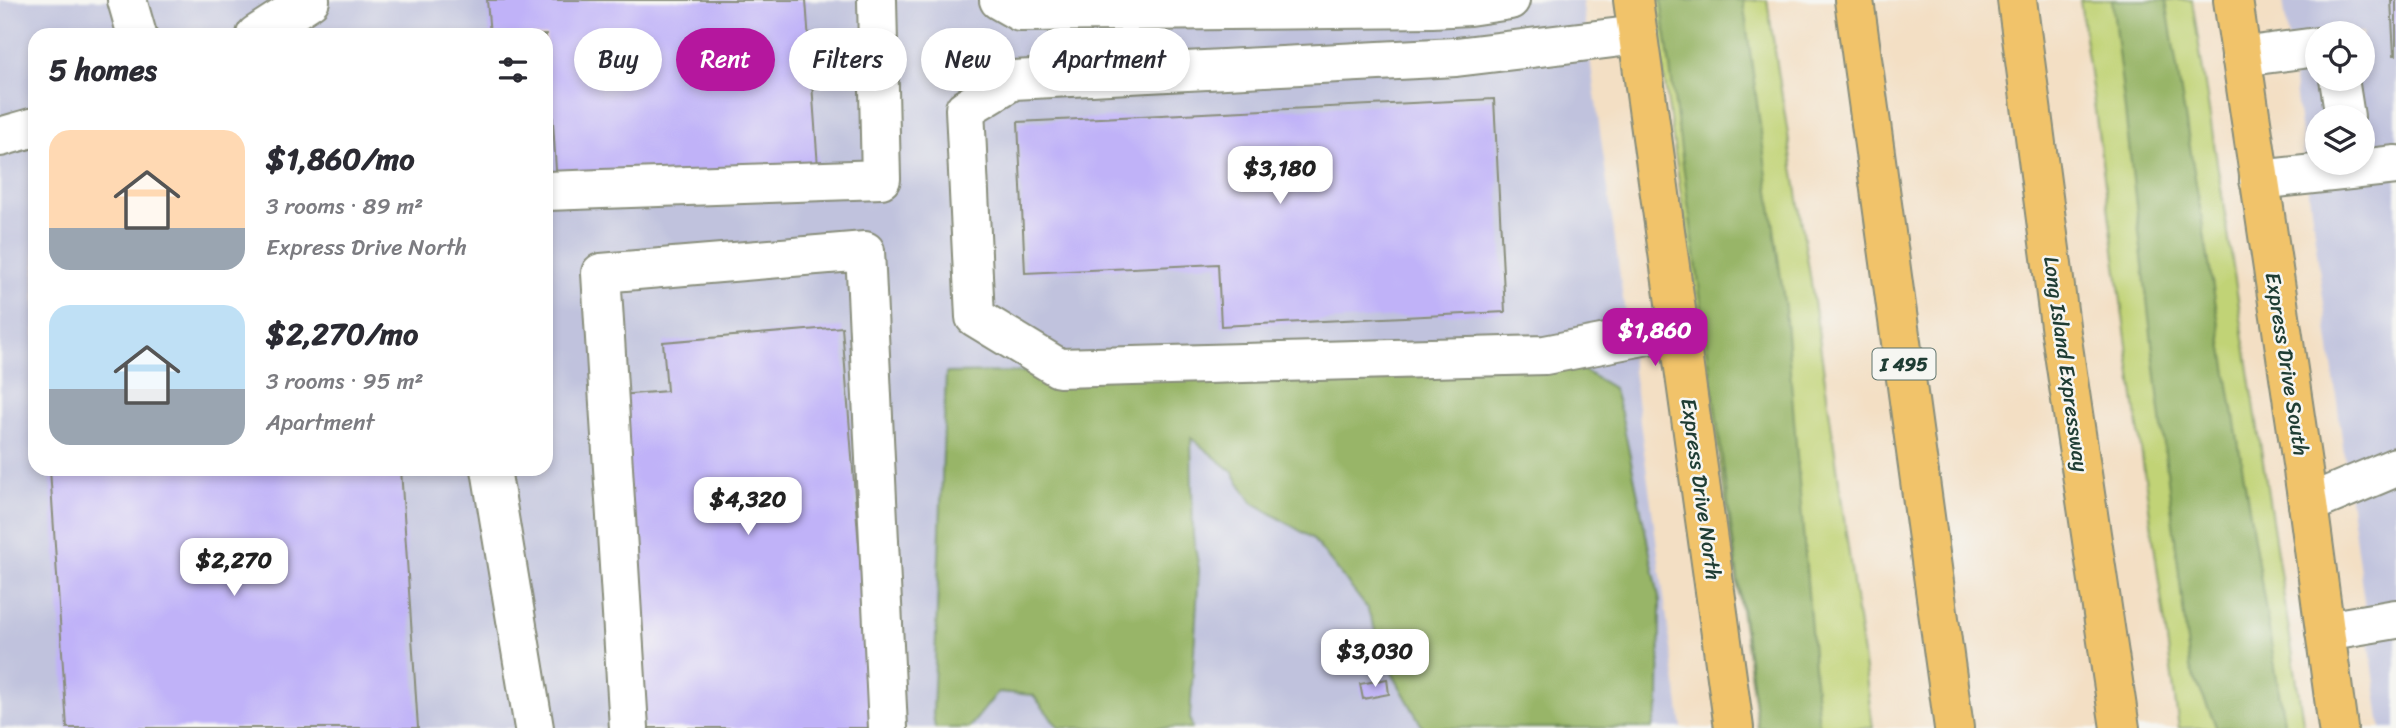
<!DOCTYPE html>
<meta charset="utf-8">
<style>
:root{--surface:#fff;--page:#f2f2f3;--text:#2b2b33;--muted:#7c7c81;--accent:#b5179e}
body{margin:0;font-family:Sriracha,sans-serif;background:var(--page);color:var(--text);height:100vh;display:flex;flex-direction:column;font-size:26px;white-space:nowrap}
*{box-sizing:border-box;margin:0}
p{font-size:23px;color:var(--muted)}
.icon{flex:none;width:38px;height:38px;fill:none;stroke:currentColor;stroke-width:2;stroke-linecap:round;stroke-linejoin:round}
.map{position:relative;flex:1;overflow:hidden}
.details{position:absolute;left:28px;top:28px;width:525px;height:448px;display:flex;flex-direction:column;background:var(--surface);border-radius:21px;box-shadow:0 4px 10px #0003}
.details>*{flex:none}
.guide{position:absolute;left:574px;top:28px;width:665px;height:63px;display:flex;gap:14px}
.tools{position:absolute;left:2305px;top:21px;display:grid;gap:14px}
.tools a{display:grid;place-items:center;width:70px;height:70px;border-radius:50%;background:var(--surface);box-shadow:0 4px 10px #0003;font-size:35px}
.price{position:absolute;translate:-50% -60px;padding:0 16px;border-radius:14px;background:#fff;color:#222;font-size:23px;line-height:46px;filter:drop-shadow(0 2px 4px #0008)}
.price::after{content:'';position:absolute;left:50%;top:42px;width:21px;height:16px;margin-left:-10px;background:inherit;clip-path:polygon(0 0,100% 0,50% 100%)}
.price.selected{background:var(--accent);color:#fff}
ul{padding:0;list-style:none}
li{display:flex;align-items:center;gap:21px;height:175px;padding:0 21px}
li span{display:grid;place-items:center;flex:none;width:196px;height:140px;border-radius:21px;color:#555}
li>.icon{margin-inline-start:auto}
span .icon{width:84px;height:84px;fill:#fffc;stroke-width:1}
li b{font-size:30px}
h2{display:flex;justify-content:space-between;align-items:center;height:84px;padding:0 21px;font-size:30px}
.pill{padding:0 24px;border-radius:32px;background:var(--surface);box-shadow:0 4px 10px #0003;font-size:24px;line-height:63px}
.pill.selected{background:var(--accent);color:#fff}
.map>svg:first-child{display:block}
.industrial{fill:#c0c2dd;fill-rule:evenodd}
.green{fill:#c1d376;stroke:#708855;stroke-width:2}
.forest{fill:#98b567;stroke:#5c794e;stroke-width:2}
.building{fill:#c0b2f8}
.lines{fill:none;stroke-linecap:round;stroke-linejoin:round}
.minor-casing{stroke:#898e7c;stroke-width:42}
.major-casing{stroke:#898e7c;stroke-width:42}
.highway-casing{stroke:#898e7c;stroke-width:42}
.minor{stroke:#fff;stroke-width:38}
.major{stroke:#f1c36a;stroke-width:38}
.highway{stroke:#f1c36a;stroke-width:38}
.labels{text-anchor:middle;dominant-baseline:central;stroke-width:5;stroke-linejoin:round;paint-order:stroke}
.shield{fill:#f6f6f2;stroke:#60746d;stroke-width:2}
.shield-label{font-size:19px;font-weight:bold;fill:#1f3d34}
.street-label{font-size:21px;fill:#1f3d34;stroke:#f6f6f2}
</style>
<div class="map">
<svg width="2396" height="728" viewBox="0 0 2396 728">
<rect width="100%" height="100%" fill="#f6f6f2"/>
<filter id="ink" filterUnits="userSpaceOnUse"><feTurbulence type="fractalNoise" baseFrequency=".0143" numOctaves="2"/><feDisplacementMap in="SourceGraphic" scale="14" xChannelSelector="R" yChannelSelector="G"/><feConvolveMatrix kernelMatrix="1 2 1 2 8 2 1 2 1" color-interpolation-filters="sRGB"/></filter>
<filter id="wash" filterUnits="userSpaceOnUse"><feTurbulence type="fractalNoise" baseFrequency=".00686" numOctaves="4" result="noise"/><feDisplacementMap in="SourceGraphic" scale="28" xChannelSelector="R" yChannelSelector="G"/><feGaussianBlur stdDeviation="1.57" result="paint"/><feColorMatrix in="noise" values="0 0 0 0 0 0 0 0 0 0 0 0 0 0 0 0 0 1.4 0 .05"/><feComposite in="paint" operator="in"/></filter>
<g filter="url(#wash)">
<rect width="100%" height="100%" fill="#f3dfc4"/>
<g class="industrial">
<path d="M 0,0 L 1582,0 L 1682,728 L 0,728 ZM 35,35 L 546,35 L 546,469 L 35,469 Z"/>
<path d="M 2283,0 L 2396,0 L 2396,728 L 2381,728 ZM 2317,33 L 2362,33 L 2362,79 L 2317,79 ZM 2317,117 L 2362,117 L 2362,163 L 2317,163 Z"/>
</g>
<g class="green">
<path d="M 1653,0 L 1767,0 L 1815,308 L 1873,728 L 1758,728 Z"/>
<path d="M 2080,0 L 2192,0 L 2304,728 L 2179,728 Z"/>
</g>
<g class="forest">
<path d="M 1661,0 L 1743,0 L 1785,308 L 1819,728 L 1758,728 Z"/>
<path d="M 2112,0 L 2166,0 L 2285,728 L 2217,728 L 2190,668 Z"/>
<path d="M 1445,367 L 1581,369 L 1613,388 L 1621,413 L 1660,602 L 1659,704 L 1652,728 L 1423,728 L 1390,669 L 1367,608 L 1312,538 L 1252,502 L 1231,470 L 1191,438 L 1193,536 L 1199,569 L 1190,718 L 1192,728 L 1059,728 L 1033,695 L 998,692 L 969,728 L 935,728 L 933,714 L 946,373 Z"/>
</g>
<g id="blocks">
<g class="building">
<path d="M 487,0 L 806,0 L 818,167 L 557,186 L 552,106 L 546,107 L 546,35 L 490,35 Z"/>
<path d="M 2391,0 L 2396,0 L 2396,55 L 2394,55 Z"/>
<path d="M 1494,99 L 1505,312 L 1221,326 L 1218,264 L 1025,273 L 1018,122 Z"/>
<path d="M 842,327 L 873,728 L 645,728 L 619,395 L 667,391 L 663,342 Z"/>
<path d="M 50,469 L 401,469 L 418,728 L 67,728 Z"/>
<path d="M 1387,679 L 1389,694 L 1363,699 L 1360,684 Z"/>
</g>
</g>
</g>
<g filter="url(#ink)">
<use href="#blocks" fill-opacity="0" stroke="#898e7c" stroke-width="2"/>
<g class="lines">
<g class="minor-casing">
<g id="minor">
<path d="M 127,0 L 137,35"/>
<path d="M 999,0 L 1020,12 L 1432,8 L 1469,6 L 1510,0"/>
<path d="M 256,35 L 310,0"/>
<path d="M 1638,35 L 1456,57 L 1013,80 L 965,109 L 975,317 L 1059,368 L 1545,355 L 1679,329"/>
<path d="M 2241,57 L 2317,47"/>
<path d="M 2339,79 L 2345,117"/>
<path d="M 0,137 L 35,127"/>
<path d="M 2259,180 L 2396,165"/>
<path d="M 546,191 L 881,179 L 877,0"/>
<path d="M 491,469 L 534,728"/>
<path d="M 2308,504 L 2396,467"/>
<path d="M 2325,631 L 2396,619"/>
<path d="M 629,728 L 601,273 L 865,251 L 888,728"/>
</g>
</g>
<g class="major-casing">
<g id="major">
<path d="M 1633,0 L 1734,728"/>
<path d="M 2233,0 L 2308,504 L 2338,728"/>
</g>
</g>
<g class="highway-casing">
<g id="highway">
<path d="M 1854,0 L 1954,728"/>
<path d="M 2017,0 L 2061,333 L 2120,728"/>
</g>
</g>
<use href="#minor" class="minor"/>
<use href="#major" class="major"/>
<use href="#highway" class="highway"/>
</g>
</g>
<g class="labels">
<rect class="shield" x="1872.5" y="348.5" width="63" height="31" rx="5"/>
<g class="shield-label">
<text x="1904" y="364">I 495</text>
</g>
<g class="street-label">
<text transform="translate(2066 364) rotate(82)">Long Island Expressway</text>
<text transform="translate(2287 364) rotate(81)">Express Drive South</text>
<text transform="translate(1701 489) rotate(82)">Express Drive North</text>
</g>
</g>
</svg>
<div class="tools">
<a><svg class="icon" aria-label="locate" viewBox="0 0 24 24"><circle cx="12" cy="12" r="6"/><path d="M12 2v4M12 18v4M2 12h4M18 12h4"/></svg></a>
<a><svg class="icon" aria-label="layers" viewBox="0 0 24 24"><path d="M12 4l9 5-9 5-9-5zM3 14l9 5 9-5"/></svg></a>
</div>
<b class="price" style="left:1280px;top:206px">$3,180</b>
<b class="price selected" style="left:1655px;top:368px">$1,860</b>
<b class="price" style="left:748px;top:537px">$4,320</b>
<b class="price" style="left:234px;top:598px">$2,270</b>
<b class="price" style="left:1375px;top:689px">$3,030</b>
<div class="guide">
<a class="pill">Buy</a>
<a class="pill selected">Rent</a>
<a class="pill">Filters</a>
<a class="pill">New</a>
<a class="pill">Apartment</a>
</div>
<section class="details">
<h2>5 homes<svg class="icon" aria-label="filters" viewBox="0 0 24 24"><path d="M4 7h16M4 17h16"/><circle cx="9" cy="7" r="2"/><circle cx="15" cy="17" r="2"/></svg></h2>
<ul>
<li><span style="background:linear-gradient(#ffd9b3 70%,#9aa5b1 0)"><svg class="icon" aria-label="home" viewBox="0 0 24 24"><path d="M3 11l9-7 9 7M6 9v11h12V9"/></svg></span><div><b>$1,860/mo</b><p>3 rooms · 89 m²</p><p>Express Drive North</p></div></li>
<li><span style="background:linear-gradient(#bfe0f5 60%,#9aa5b1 0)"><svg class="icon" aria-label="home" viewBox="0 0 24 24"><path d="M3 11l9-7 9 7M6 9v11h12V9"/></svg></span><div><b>$2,270/mo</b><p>3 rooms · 95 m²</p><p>Apartment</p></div></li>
</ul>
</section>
</div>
